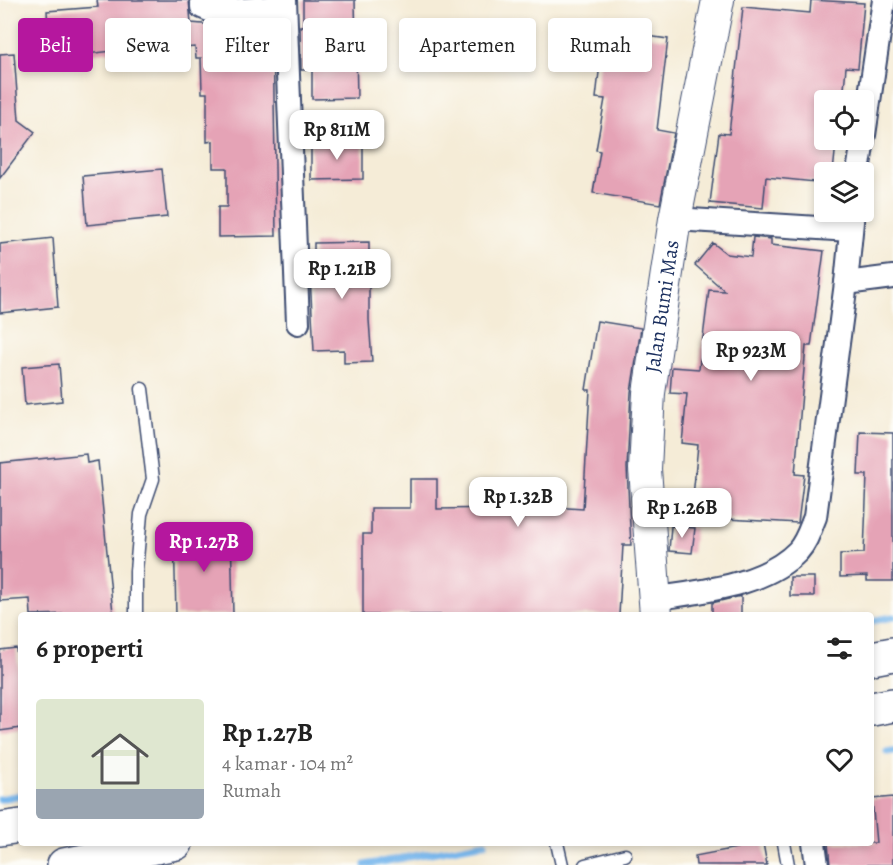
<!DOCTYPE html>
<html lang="id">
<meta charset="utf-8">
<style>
:root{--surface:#fff;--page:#f2f2f2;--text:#222;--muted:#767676;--line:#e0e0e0;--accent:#b5179e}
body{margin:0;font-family:Alegreya,serif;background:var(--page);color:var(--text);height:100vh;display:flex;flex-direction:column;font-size:22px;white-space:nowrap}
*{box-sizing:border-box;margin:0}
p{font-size:20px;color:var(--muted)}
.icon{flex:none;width:33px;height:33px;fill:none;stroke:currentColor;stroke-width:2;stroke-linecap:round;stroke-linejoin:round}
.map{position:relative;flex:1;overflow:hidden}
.side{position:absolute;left:18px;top:612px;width:856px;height:234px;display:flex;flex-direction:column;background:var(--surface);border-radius:6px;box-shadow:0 3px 9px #0003}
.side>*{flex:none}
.guide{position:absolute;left:18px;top:18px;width:858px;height:54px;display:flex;gap:12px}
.tools{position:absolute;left:814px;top:90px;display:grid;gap:12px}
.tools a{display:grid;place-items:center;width:60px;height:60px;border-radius:6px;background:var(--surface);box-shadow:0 3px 9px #0003;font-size:30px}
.price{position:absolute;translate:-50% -51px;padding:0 14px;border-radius:12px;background:#fff;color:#222;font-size:20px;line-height:39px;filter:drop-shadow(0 2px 3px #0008)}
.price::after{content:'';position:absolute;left:50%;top:36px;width:18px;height:14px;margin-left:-9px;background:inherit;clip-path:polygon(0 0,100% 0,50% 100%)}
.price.current{background:var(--accent);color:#fff}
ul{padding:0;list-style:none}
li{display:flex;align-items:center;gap:18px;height:150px;padding:0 18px}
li+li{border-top:2px solid var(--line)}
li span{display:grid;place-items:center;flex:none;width:168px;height:120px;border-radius:6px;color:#555}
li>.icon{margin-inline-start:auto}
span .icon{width:72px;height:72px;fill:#fffc;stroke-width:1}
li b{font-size:26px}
h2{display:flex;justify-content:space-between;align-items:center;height:72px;padding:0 18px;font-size:26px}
.tag{padding:0 21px;border-radius:6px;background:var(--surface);box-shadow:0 3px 9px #0003;font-size:21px;line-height:54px}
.tag.current{background:var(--accent);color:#fff}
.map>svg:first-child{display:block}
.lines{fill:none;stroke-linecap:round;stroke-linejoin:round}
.stream{stroke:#79b8ed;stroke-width:7}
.building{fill:#e5a3b6}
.lane-casing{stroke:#3c4b70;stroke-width:15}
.street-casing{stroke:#3c4b70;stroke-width:26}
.secondary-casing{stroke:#3c4b70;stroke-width:34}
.highway-casing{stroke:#3c4b70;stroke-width:36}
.lane{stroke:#fff;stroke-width:12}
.street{stroke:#fff;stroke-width:22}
.secondary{stroke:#fff;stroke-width:32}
.highway{stroke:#fff;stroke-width:33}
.labels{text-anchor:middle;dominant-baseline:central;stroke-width:6;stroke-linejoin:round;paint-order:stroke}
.street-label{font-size:21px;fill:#1b2f5e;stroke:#fdfcf7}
</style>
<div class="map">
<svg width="893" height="865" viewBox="0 0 893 865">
<rect width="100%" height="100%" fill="#fdfcf7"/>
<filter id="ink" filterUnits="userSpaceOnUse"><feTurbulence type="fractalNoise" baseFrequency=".0167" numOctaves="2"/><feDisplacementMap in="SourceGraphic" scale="12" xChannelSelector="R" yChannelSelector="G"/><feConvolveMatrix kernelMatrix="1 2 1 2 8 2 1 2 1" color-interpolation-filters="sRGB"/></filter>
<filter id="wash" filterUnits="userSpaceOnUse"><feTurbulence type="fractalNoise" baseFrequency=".008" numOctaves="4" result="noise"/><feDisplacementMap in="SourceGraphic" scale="24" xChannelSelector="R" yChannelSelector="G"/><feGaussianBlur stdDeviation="1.35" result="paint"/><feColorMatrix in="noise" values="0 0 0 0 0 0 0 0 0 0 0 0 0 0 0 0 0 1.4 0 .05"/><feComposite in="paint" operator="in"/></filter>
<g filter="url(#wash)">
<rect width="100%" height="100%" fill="#f5ecd7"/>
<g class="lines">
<g class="stream">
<path d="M 872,621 L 893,617"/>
<path d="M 887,752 L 893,751"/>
<path d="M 0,799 L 21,795"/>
<path d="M 365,865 L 485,843"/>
</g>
</g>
<g id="blocks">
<g class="building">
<path d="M 97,0 L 189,0 L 191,23 L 215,25 L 260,22 L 261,28 L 273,27 L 276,236 L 218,237 L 218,207 L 227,207 L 227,168 L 213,168 L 213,141 L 207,142 L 207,93 L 202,93 L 201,58 L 196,58 L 195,47 L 140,51 L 140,48 L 50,58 L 47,11 L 98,7 Z"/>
<path d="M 303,0 L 355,0 L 357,98 L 312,99 L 312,70 L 301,70 L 300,26 L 303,26 Z"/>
<path d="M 811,0 L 864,3 L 858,68 L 846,67 L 843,100 L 825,100 L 825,142 L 836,143 L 833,172 L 825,172 L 825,183 L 766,177 L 763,208 L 710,203 L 719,133 L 729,134 L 743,7 L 810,13 Z"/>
<path d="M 647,36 L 668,39 L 657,130 L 674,133 L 660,204 L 593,193 L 600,151 L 596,150 L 605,99 L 596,98 L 602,46 L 645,51 Z"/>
<path d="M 14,53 L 19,120 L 35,132 L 0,178 L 0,54 Z"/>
<path d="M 363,143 L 363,179 L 311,180 L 311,144 Z"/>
<path d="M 162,169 L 167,217 L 87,225 L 83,176 Z"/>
<path d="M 753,237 L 771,239 L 771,245 L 824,251 L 811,346 L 806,346 L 795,474 L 804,475 L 798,523 L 691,517 L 698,445 L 682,443 L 687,394 L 670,393 L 672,367 L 699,369 L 709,290 L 725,291 L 695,265 L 713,243 L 727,254 L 751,257 Z"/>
<path d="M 53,238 L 58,307 L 0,313 L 0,244 Z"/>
<path d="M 369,242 L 369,320 L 372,362 L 344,363 L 344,350 L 314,351 L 310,276 L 314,276 L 314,243 Z"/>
<path d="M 597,321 L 641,328 L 631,392 L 627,468 L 631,545 L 623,545 L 619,615 L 363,615 L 363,534 L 371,534 L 371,508 L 410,508 L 410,479 L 437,479 L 437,509 L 500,508 L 500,502 L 537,502 L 537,506 L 583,509 L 590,390 L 586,390 Z"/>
<path d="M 59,364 L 62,401 L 25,405 L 22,367 Z"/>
<path d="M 860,432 L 893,433 L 893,581 L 867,581 L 867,576 L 840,577 L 840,554 L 864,553 L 867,475 L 858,475 Z"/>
<path d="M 86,454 L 87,463 L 98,461 L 113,613 L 31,615 L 30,599 L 0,601 L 0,463 Z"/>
<path d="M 671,526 L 695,528 L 692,553 L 669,551 Z"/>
<path d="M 231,530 L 233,615 L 176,615 L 174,532 Z"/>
<rect x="790" y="577" width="24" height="19"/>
<path d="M 741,596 L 741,615 L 712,615 L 712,603 Z"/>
<path d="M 16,648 L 21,688 L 21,728 L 0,731 L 0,650 Z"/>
<path d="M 893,797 L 893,865 L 830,865 L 828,843 L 876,843 L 872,799 Z"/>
<path d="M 736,843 L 763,843 L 767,865 L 696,865 L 695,856 L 737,848 Z"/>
</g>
</g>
</g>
<g filter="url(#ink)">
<use href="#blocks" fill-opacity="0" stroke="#3c4b70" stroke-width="1.5"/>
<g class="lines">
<g class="lane-casing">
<g id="lane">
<path d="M 136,615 L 136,571 L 141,514 L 153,479 L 142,389"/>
<path d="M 557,843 L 562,865"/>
<path d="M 784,843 L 788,865"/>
<path d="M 585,865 L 625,855"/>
</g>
</g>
<g class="street-casing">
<g id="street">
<path d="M 202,0 L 202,7 L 214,12 L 284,7"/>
<path d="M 285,0 L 298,323"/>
<path d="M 864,135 L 884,0"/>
<path d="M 858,172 L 863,140"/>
<path d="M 675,219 L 850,230"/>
<path d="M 846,283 L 893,277"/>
<path d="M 654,599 C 700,591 763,587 798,551 C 807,541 810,529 815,517 L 846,283 L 853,212"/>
<path d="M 814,843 L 817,865"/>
</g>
</g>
<g class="secondary-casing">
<g id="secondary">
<path id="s1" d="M 656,615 L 645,469 L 649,393 L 675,219 L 718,0"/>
</g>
</g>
<g class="highway-casing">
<g id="highway">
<path d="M 872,658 L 893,654"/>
<path d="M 872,709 L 893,705"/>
<path d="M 0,829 L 21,826"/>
<path d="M 64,865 L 176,843"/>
</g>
</g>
<use href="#lane" class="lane"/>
<use href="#street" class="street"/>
<use href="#secondary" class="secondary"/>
<use href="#highway" class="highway"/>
</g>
</g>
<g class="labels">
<g class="street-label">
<text stroke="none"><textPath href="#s1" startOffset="310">Jalan Bumi Mas</textPath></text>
</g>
</g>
</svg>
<div class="tools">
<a><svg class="icon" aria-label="locate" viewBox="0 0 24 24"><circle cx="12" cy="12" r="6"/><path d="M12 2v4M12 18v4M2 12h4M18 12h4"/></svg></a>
<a><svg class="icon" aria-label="layers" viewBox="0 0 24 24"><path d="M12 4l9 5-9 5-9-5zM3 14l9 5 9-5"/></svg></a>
</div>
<b class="price" style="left:337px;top:161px">Rp 811M</b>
<b class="price" style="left:342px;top:300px">Rp 1.21B</b>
<b class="price" style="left:751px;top:382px">Rp 923M</b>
<b class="price" style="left:518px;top:528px">Rp 1.32B</b>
<b class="price" style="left:682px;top:539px">Rp 1.26B</b>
<b class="price current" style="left:204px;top:573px">Rp 1.27B</b>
<div class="guide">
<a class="tag current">Beli</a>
<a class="tag">Sewa</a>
<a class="tag">Filter</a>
<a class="tag">Baru</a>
<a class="tag">Apartemen</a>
<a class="tag">Rumah</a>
</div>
<section class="side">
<h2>6 properti<svg class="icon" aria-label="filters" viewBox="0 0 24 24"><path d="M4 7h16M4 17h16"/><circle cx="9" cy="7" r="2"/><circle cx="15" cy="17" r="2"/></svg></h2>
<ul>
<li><span style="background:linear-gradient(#dfe7d0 75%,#9aa5b1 0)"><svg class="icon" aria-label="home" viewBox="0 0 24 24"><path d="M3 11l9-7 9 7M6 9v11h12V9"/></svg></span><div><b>Rp 1.27B</b><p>4 kamar · 104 m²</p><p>Rumah</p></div><svg class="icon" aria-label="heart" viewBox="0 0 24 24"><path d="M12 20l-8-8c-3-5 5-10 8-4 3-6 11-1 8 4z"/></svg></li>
</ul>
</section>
</div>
